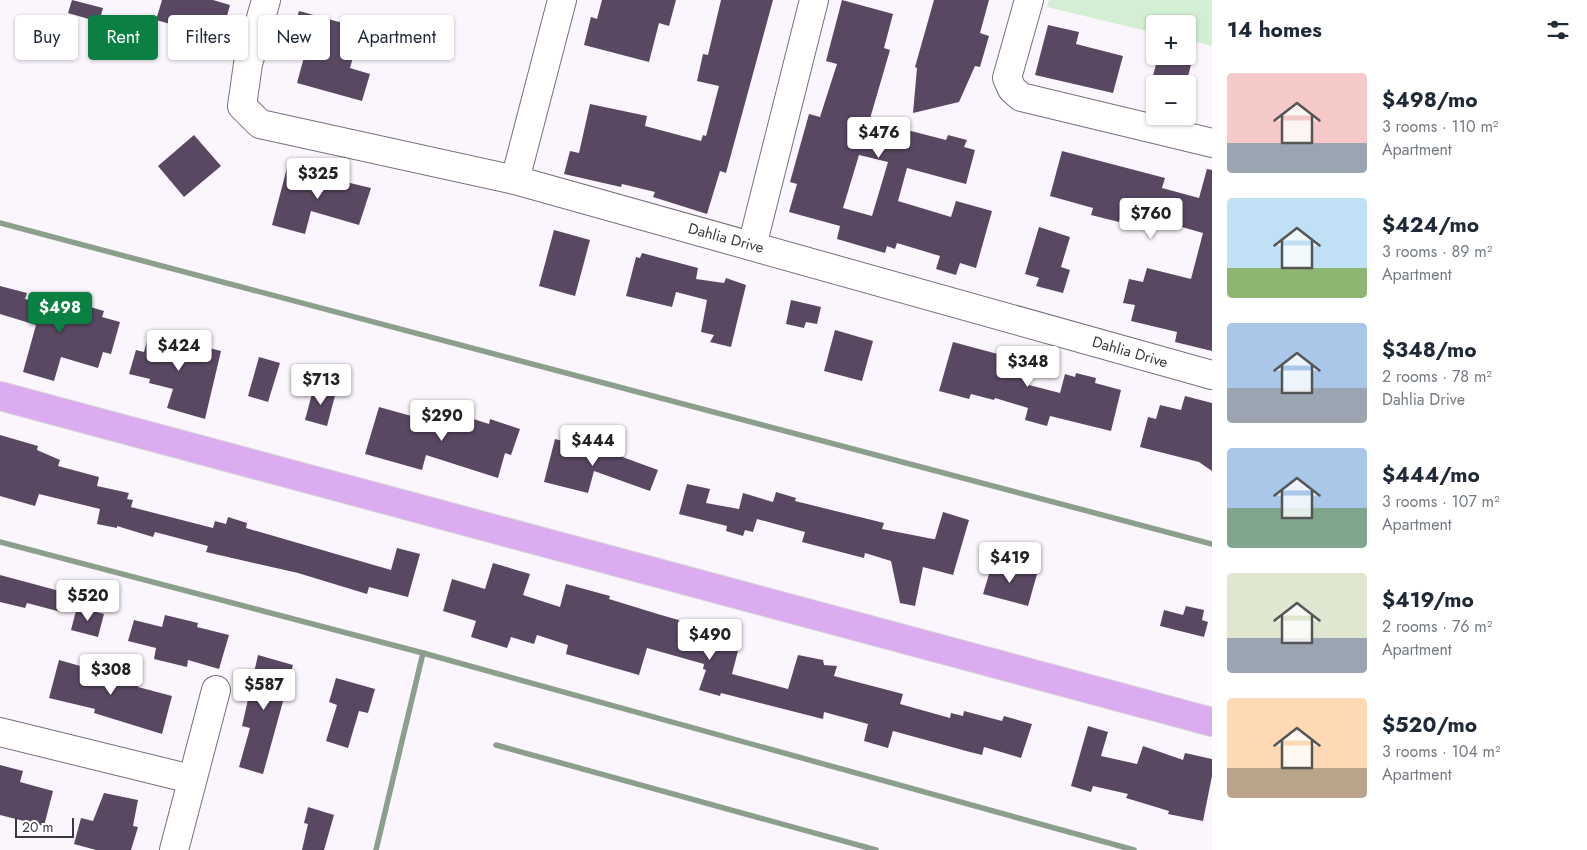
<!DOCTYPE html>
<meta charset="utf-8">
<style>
:root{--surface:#fff;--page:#f6f6f7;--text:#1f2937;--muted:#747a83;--accent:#0b8043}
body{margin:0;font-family:Jost,sans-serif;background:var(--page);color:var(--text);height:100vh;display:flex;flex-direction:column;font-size:19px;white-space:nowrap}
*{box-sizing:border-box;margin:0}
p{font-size:16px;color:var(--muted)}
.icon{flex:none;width:28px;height:28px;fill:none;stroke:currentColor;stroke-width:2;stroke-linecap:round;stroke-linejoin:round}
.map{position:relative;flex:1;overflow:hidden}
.details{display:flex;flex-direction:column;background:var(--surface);width:375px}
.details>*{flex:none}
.guide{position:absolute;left:15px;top:15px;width:475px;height:45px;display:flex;gap:10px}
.fabs{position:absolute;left:1146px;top:15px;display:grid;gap:10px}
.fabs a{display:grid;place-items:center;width:50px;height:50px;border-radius:5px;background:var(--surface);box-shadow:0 1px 4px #0004;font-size:25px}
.scale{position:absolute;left:15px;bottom:12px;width:59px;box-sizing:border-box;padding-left:5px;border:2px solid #3c383f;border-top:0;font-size:14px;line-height:18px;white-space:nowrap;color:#3c383f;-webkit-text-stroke:4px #fff;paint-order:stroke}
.price{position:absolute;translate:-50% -42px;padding:0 11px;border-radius:5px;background:#fff;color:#222;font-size:16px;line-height:32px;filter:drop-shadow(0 1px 2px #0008)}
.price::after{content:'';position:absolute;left:50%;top:30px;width:15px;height:11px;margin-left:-8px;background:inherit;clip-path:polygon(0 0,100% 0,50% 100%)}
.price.on{background:var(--accent);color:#fff}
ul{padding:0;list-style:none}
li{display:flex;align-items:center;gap:15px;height:125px;padding:0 15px}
li span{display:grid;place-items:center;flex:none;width:140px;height:100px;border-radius:5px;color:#555}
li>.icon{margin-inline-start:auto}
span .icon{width:60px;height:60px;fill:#fffc;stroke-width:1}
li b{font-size:21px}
h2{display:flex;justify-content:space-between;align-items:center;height:60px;padding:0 15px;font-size:21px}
.tag{padding:0 18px;border-radius:5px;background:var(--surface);box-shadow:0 1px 4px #0004;font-size:18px;line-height:45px}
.tag.on{background:var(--accent);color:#fff}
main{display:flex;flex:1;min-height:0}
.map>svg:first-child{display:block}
.green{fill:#d3eed2}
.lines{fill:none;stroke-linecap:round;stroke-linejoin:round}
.stream{stroke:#8c9f8d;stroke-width:5.5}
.building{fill:#5a4863;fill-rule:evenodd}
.minor-casing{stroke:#786e7d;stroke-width:30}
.major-casing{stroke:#d4d3d5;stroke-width:30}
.minor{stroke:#fff;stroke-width:28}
.major{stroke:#dcacf1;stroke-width:28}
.labels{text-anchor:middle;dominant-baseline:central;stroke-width:5;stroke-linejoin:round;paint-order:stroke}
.street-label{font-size:15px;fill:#3c383f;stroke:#fff}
</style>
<main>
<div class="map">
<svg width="1212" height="850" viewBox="0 0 1212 850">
<rect width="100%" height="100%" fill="#fbf6fd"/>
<path class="green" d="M 1049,0 L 1212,0 L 1212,46 L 1188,40 L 1188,24 L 1155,24 L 1155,33 L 1047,7 Z"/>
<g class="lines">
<g class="stream">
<path d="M 0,223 L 1212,544"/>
<path d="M 0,542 L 423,653 L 1134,850"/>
<path d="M 496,745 L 876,850"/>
<path d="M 376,850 L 423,653"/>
</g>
</g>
<g class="building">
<path d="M 72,0 L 103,8 L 99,22 L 68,13 Z"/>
<path d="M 162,0 L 213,0 L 230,5 L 221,38 L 156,20 Z"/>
<path d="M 602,0 L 676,0 L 669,26 L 659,23 L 649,62 L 584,45 L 591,17 L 597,19 Z"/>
<path d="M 721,0 L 773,0 L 726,173 L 720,171 L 707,214 L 653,197 L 655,192 L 622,184 L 621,187 L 564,174 L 570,151 L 579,153 L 590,104 L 647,116 L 645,126 L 701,141 L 703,135 L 706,136 L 719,86 L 697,81 L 703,54 L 708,55 Z"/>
<path d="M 842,0 L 893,14 L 884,48 L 890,50 L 869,122 L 876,122 L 946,140 L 948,135 L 967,140 L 964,147 L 975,150 L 966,184 L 907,168 L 898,201 L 951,217 L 956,201 L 992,211 L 976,268 L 960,263 L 956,275 L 936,269 L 940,256 L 897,243 L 895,249 L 887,246 L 885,253 L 837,239 L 840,226 L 789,212 L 797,184 L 790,182 L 809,114 L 820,117 L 837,64 L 826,61 ZM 859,155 L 888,162 L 872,216 L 843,208 Z"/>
<path d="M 934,0 L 989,0 L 980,33 L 989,36 L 980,67 L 975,66 L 959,102 L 913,113 L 917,68 L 915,67 Z"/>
<path d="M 299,11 L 361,28 L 350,68 L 370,74 L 362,101 L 297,83 L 307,46 L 290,41 Z"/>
<path d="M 1048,25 L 1079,32 L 1076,44 L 1123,56 L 1113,93 L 1035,75 Z"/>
<path d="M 1174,56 L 1192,61 L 1186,84 L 1151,84 L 1157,60 L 1171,63 Z"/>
<path d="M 194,135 L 221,166 L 184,197 L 158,166 Z"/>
<path d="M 1062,151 L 1165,178 L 1162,188 L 1199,198 L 1207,169 L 1212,170 L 1212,351 L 1175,342 L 1177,332 L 1131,321 L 1135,305 L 1123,303 L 1129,279 L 1143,282 L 1147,268 L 1191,279 L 1203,233 L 1122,210 L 1119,222 L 1091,215 L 1093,208 L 1050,196 Z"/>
<path d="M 287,168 L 371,188 L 359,225 L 311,211 L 305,234 L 272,225 Z"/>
<path d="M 1039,227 L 1070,237 L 1061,267 L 1070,270 L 1063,293 L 1036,286 L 1039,278 L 1025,274 Z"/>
<path d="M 554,230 L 590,240 L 575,296 L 539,286 Z"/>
<path d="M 642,253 L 698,268 L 696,279 L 724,283 L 726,278 L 746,285 L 731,347 L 710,342 L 714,335 L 701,332 L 707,300 L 676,292 L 672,307 L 626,296 L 636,257 L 640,258 Z"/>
<path d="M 0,286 L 27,293 L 25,299 L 85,315 L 87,306 L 104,311 L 102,317 L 120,322 L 111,354 L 103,352 L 98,368 L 61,357 L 54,381 L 23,372 L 36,325 L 0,314 Z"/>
<path d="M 791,300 L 821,307 L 817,324 L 806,322 L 804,328 L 786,324 Z"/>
<path d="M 835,330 L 873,341 L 862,381 L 824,371 Z"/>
<path d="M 149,333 L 221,351 L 205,419 L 167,408 L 173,389 L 149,383 L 150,379 L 129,374 L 136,350 L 144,352 Z"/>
<path d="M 953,342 L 1035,364 L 1029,385 L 1060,393 L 1065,374 L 1075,377 L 1076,373 L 1096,378 L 1095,383 L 1121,390 L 1111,431 L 1050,416 L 1047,426 L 1025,420 L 1028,408 L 995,398 L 994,400 L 971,394 L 969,399 L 939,391 Z"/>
<path d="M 259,357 L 280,363 L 268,402 L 248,396 Z"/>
<path d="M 314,386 L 336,392 L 327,426 L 305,420 Z"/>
<path d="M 1185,396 L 1212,403 L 1212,471 L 1199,462 L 1140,447 L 1148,417 L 1156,419 L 1160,405 L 1181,410 Z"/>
<path d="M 379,407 L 451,427 L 455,413 L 489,424 L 490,419 L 520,429 L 511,455 L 505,453 L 498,478 L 426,455 L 422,470 L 365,454 Z"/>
<path d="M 0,435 L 38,446 L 37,450 L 60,460 L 58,466 L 99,477 L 97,486 L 129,493 L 127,499 L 133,500 L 131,507 L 213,528 L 215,521 L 226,524 L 228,517 L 247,523 L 246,528 L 391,570 L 397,548 L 420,554 L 408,597 L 369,587 L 367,594 L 298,573 L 206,552 L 208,546 L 155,532 L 153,537 L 117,526 L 117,528 L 97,524 L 100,509 L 39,494 L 35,506 L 0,496 Z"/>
<path d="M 564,435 L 584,440 L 583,446 L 617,455 L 658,470 L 650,491 L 594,471 L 588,493 L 544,482 L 555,439 L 563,441 Z"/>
<path d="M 687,484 L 710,489 L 706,503 L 739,509 L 743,493 L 773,502 L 776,492 L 796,498 L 795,501 L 884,523 L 882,529 L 933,539 L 935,539 L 943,512 L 969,520 L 953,575 L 923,567 L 915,606 L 900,603 L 891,561 L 865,553 L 864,558 L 802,542 L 805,532 L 757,519 L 753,532 L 745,530 L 743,536 L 726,531 L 727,526 L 679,514 Z"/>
<path d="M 993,561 L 1037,574 L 1028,606 L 983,594 Z"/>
<path d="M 493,563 L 530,574 L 523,595 L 560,607 L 566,584 L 610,596 L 609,599 L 661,615 L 714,630 L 715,628 L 731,632 L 730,636 L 741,639 L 732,674 L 788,689 L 798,655 L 823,660 L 824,665 L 837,666 L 834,676 L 903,694 L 900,704 L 950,718 L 951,713 L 963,716 L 964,711 L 1002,721 L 1004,716 L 1032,724 L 1021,758 L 984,747 L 982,755 L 970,752 L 893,731 L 888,748 L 864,741 L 868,724 L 824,712 L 823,719 L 721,693 L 720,696 L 699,690 L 706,670 L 703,669 L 704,664 L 647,648 L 639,675 L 566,654 L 568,645 L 537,635 L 534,644 L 511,637 L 507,648 L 471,637 L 476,621 L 443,611 L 452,579 L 485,589 Z"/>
<path d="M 0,575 L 67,593 L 61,612 L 27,603 L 25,608 L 0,602 Z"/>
<path d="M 1186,606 L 1204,610 L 1202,620 L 1208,622 L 1204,637 L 1160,626 L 1164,610 L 1183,615 Z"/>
<path d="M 77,607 L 104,614 L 98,637 L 71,630 Z"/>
<path d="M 165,615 L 198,623 L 197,627 L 229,635 L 219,669 L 188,660 L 187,667 L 154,659 L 156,648 L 128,641 L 134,620 L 162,627 Z"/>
<path d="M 258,655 L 293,665 L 263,774 L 239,767 L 250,728 L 242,726 Z"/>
<path d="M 59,660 L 105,673 L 106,669 L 140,678 L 138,687 L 172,696 L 162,734 L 94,713 L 95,709 L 49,698 Z"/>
<path d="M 336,678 L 375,689 L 368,713 L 359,711 L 348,748 L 326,741 L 337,705 L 329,702 Z"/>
<path d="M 1088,726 L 1108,732 L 1101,756 L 1137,764 L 1143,746 L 1183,760 L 1185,753 L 1212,759 L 1212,776 L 1203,821 L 1168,814 L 1169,811 L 1126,798 L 1128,794 L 1093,786 L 1091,792 L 1071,786 Z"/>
<path d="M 0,765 L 23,771 L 20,782 L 53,791 L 44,826 L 0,815 Z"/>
<path d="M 104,793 L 138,800 L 133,826 L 138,827 L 131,850 L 96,850 L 74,844 L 81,818 L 93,821 Z"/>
<path d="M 308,807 L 334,815 L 324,850 L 302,850 L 308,824 L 304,823 Z"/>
</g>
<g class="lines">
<g class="minor-casing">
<g id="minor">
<path d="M 266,0 L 248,64 L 242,106 L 260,124 L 515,180 L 1212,375"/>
<path d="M 1029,0 L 1007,78 L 1012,89 L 1021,97 L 1212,143"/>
<path d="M 515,180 L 562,0"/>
<path d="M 752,246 L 814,0"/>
<path d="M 0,732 L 191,779"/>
<path d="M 174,850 L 216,690"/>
</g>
</g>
<g class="major-casing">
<path id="major" d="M 0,396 L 1212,722"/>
</g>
<use href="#minor" class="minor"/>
<use href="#major" class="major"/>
</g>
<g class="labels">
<g class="street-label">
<text transform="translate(726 238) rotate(15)">Dahlia Drive</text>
<text transform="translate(1130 352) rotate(16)">Dahlia Drive</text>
</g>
</g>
</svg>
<div class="fabs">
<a>+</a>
<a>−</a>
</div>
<div class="scale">20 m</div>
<b class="price" style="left:879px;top:159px">$476</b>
<b class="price" style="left:318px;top:200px">$325</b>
<b class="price" style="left:1151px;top:240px">$760</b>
<b class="price on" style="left:60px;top:334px">$498</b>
<b class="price" style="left:179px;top:372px">$424</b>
<b class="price" style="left:1028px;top:388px">$348</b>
<b class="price" style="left:321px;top:406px">$713</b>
<b class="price" style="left:442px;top:442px">$290</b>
<b class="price" style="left:593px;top:467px">$444</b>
<b class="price" style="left:1010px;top:584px">$419</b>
<b class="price" style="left:88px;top:622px">$520</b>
<b class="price" style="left:710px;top:661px">$490</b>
<b class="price" style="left:111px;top:696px">$308</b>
<b class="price" style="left:264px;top:711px">$587</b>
<div class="guide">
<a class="tag">Buy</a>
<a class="tag on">Rent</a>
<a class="tag">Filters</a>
<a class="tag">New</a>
<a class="tag">Apartment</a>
</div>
</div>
<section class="details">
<h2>14 homes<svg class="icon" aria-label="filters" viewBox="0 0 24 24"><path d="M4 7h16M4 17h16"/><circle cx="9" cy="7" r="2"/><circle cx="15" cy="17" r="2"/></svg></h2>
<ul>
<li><span style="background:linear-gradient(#f6c9c9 70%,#9aa5b1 0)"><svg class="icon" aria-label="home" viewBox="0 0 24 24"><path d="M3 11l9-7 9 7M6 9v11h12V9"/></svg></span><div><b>$498/mo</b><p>3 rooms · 110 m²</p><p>Apartment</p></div></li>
<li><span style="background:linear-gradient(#bfe0f5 70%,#8fb573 0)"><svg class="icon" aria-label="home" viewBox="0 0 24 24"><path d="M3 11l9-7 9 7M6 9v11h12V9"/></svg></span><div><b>$424/mo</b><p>3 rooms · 89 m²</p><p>Apartment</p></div></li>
<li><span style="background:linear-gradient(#a9c7e8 65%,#9aa5b1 0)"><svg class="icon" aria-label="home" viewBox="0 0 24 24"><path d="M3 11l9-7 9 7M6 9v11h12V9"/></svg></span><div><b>$348/mo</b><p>2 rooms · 78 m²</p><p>Dahlia Drive</p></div></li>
<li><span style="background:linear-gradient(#a9c7e8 60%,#7fa58c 0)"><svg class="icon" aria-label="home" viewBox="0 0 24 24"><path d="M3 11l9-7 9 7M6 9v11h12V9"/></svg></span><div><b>$444/mo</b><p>3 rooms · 107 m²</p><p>Apartment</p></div></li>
<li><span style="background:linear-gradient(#dfe7d0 65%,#9aa5b1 0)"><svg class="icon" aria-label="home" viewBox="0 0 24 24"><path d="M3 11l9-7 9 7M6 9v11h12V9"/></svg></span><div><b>$419/mo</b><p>2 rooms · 76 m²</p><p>Apartment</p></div></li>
<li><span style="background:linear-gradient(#ffd9b3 70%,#b9a48a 0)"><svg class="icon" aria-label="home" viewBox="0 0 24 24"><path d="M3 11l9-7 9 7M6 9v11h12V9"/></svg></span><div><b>$520/mo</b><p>3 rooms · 104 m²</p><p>Apartment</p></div></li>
</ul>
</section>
</main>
